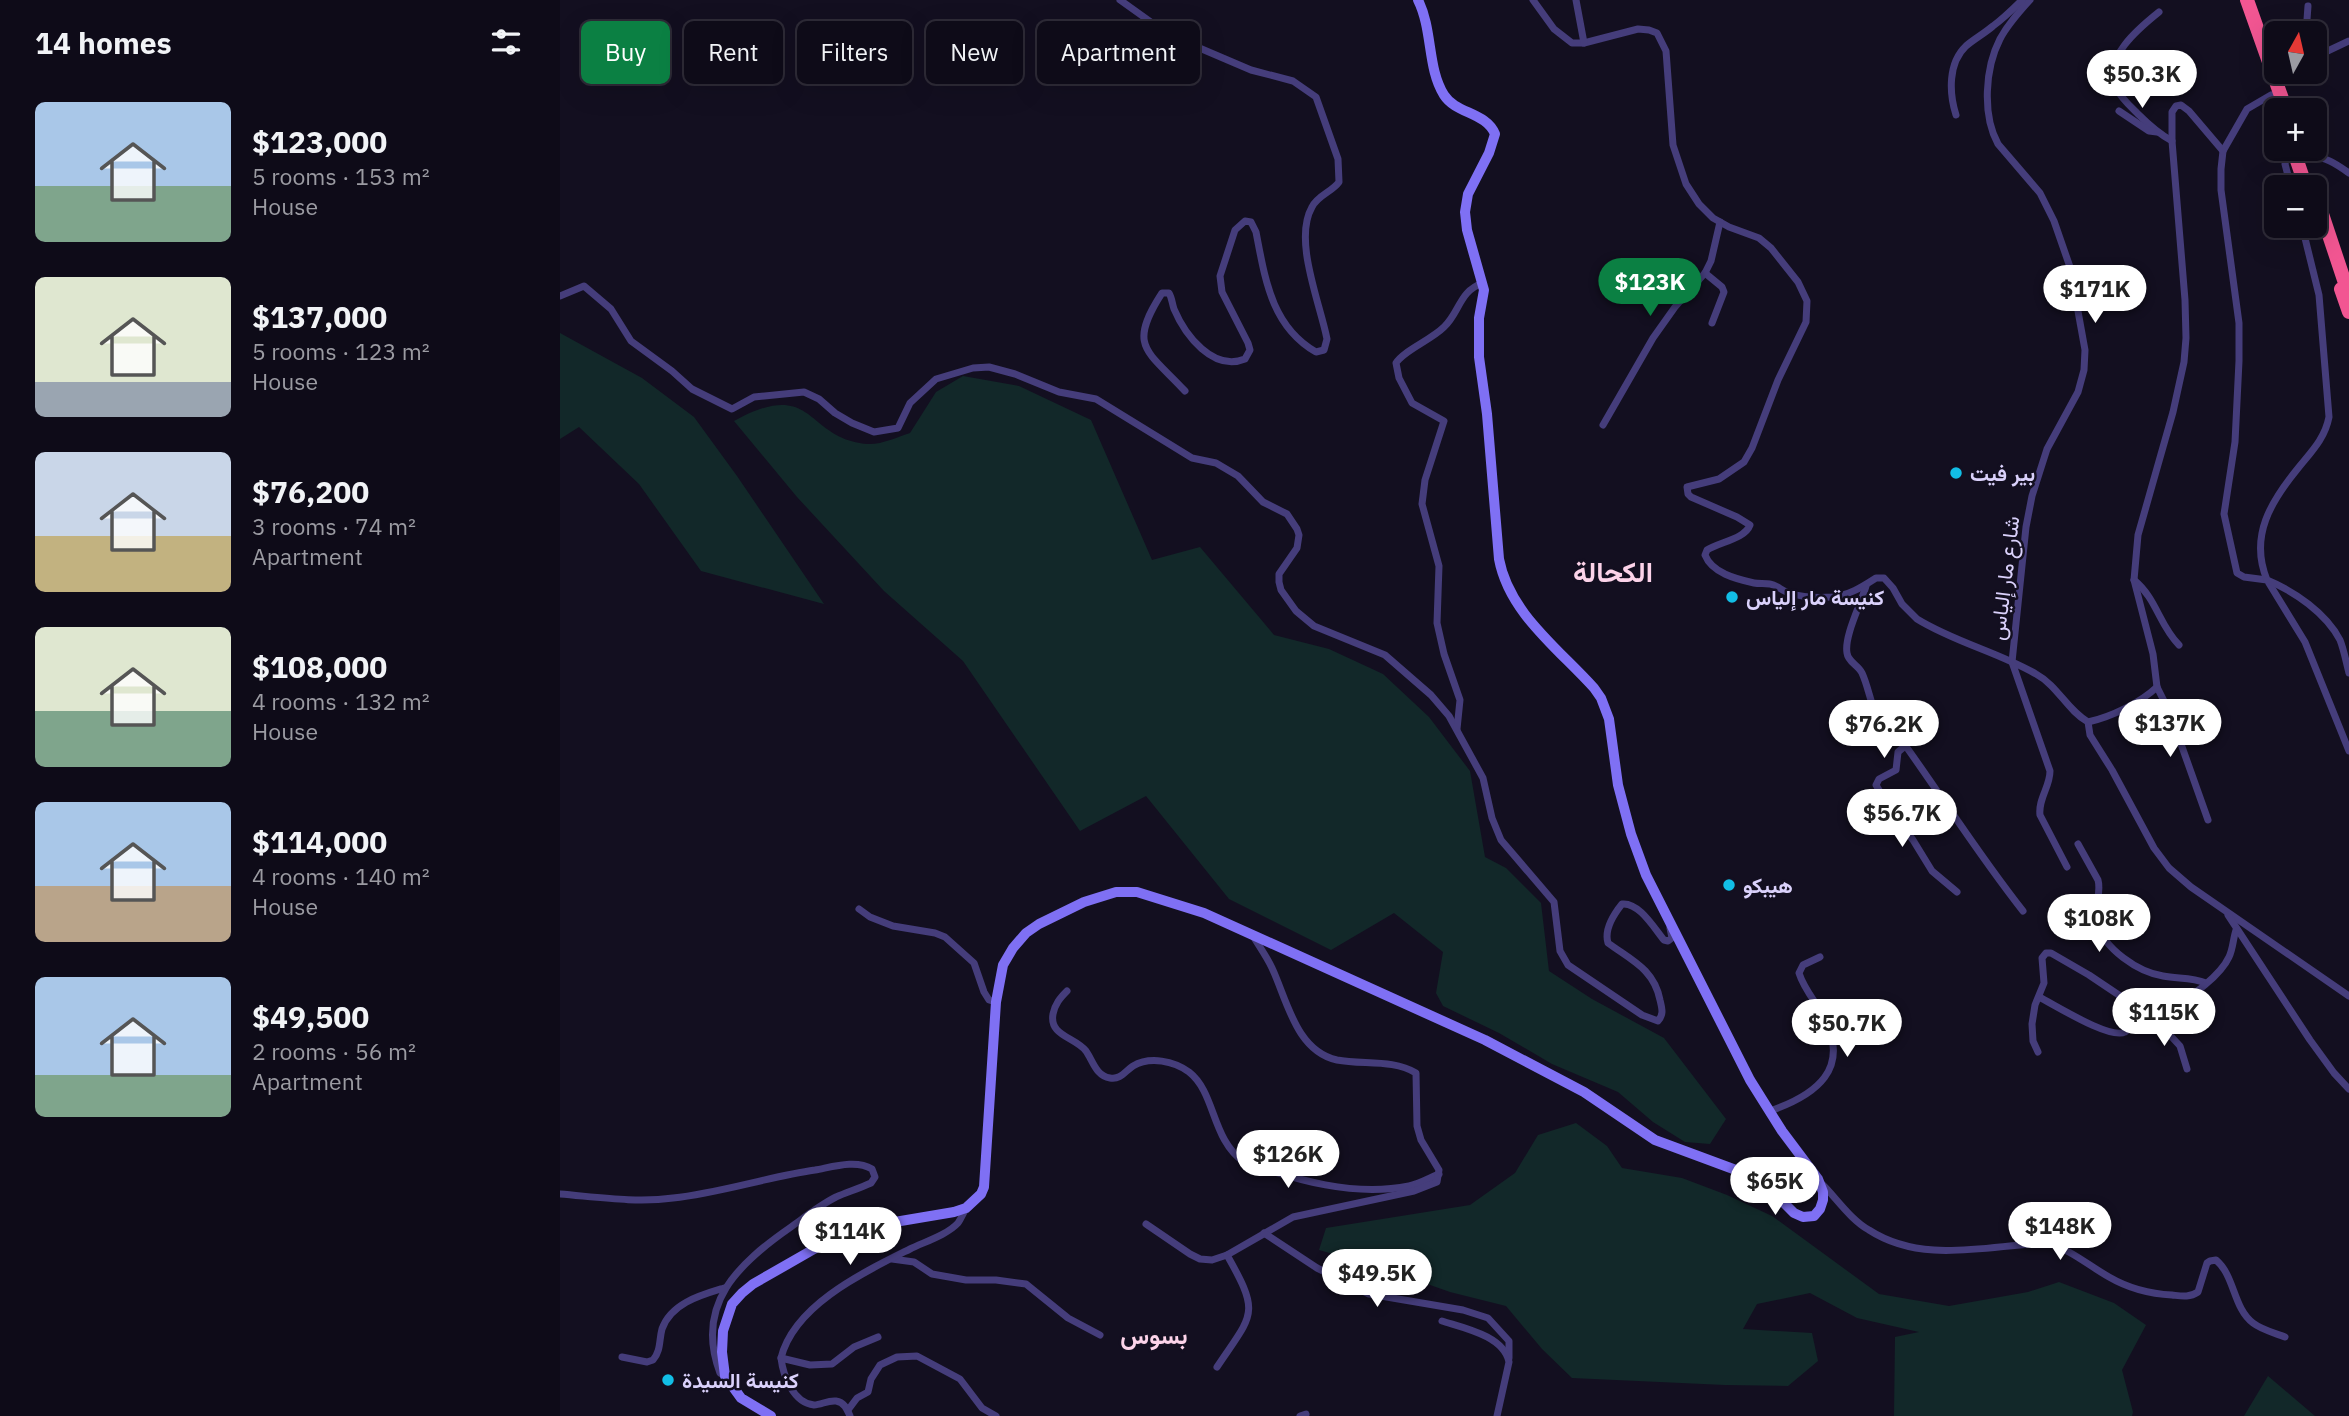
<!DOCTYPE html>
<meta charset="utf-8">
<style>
:root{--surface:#0e0b18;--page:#1c1925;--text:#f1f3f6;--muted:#9b9ba2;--line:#2e2b37;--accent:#0b8043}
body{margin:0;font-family:"IBM Plex Sans",Vazirmatn,sans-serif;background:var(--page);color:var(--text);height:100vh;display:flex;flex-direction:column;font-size:26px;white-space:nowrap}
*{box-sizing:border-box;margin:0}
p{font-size:23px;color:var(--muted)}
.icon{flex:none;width:38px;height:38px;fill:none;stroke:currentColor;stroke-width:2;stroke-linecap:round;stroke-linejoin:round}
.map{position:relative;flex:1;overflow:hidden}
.drawer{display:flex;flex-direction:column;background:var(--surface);width:560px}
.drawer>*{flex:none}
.hud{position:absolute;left:21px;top:21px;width:665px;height:63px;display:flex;gap:14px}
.needle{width:46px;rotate:8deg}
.tools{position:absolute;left:1704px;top:21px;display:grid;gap:14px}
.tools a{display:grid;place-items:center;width:63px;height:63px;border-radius:10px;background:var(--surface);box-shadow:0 7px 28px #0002,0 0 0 2px var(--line);font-size:35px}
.price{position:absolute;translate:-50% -60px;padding:0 16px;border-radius:24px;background:#fff;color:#222;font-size:23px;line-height:46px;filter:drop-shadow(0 2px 4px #0008)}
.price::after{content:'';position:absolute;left:50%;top:42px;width:21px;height:16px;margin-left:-10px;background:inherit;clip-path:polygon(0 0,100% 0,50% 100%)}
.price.active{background:var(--accent);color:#fff}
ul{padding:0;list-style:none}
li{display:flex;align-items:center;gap:21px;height:175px;padding:0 35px}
li span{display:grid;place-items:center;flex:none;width:196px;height:140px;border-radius:10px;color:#555}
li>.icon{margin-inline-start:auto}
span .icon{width:84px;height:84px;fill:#fffc;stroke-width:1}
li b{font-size:30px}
h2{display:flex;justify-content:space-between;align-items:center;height:84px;padding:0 35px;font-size:30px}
.chip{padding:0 24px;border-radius:10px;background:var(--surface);box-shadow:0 7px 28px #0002,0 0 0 2px var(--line);font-size:24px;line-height:63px}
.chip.active{background:var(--accent);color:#fff}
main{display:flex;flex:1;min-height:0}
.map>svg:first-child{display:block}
.green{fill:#122829}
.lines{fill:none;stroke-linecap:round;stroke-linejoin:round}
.minor{stroke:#453d7b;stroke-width:7}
.secondary{stroke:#7f70f4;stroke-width:10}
.motorway{stroke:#f25692;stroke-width:14}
.poi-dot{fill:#12bee6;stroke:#130f20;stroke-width:2.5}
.labels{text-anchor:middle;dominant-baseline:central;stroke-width:5;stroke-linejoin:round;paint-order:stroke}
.poi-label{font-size:21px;font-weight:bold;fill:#dad1fb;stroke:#130f20;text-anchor:start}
.street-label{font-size:21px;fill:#dad1fb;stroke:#130f20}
.quarter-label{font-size:24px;font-weight:bold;fill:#fcd3e9;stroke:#130f20}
.district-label{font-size:28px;font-weight:bold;fill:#fcd3e9;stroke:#130f20}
</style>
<main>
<section class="drawer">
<h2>14 homes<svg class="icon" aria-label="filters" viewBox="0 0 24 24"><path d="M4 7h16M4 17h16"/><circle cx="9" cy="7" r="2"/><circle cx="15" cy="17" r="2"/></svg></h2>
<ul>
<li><span style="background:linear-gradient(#a9c7e8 60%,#7fa58c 0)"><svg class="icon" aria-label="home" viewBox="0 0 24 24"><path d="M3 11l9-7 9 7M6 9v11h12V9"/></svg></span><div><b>$123,000</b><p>5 rooms · 153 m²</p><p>House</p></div></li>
<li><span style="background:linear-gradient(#dfe7d0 75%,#9aa5b1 0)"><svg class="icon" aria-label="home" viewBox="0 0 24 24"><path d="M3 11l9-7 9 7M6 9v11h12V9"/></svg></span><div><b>$137,000</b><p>5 rooms · 123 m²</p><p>House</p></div></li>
<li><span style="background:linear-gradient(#c9d6e8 60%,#c2b280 0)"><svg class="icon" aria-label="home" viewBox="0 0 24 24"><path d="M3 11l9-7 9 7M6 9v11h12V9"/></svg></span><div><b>$76,200</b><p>3 rooms · 74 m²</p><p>Apartment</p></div></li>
<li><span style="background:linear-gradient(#dfe7d0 60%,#7fa58c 0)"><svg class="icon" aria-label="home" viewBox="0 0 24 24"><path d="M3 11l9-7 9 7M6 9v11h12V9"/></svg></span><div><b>$108,000</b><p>4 rooms · 132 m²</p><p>House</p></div></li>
<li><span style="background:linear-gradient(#a9c7e8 60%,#b9a48a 0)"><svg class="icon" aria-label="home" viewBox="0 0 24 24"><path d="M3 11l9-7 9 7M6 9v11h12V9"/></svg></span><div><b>$114,000</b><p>4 rooms · 140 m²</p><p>House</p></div></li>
<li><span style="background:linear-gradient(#a9c7e8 70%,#7fa58c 0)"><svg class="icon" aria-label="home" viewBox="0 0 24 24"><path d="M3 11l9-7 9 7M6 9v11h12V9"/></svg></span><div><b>$49,500</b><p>2 rooms · 56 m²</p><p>Apartment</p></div></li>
</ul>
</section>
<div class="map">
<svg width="1789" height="1416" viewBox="0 0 1789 1416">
<rect width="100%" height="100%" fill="#130f20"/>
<g class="green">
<path d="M 0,333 L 82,378 L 134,417 L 177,476 L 264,604 L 141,571 L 79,484 L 19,427 L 0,439 Z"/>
<path d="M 403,376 L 459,386 L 531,420 L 592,560 L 640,547 L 714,635 L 769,649 L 823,674 L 869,717 L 910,771 L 925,857 L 946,868 L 981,903 L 989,971 L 1032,999 L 1104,1038 L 1166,1119 L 1150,1144 L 1125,1142 L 1093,1122 L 1058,1092 L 992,1064 L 939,1033 L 883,1006 L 876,993 L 883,952 L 834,913 L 771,950 L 669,899 L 586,796 L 520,831 L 403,661 L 324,591 L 237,497 L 174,421 C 256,376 244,439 308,444 C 320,445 338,437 350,433 L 376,392 Z"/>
<path d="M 1016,1123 L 1047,1146 L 1062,1168 L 1122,1178 L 1167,1195 L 1212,1216 L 1319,1294 L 1389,1306 L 1468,1292 L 1499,1282 L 1554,1303 L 1586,1325 L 1562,1370 L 1573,1412 L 1572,1416 L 1334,1416 L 1335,1337 L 1359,1332 L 1297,1318 L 1250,1293 L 1197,1304 L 1183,1329 L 1252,1333 L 1258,1361 L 1228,1386 L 1165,1385 L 1012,1378 L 982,1349 L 946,1306 L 890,1292 L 822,1268 L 759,1250 L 766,1228 L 910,1205 L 955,1173 L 978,1135 Z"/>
<path d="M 1708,1376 L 1755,1416 L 1684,1416 Z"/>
</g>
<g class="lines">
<g class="minor">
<path d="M 560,0 L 609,35 L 691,70 L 733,81 L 756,97 L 778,159 L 779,182 C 772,192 758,195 752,207 C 733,240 760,303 767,339 L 764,350 L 756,352 C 711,326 705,278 696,232 L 691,222 L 685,221 L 675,230 L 660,276 L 662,292 L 688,343 L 690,350 L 685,359 C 653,372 625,335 614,309 C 612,303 612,298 609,293 L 602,293 C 567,347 587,350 625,391"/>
<path d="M 973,0 L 994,29 L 1012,43 L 1024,43 L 1078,29 L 1089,30 L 1097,33 L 1106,51 L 1113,145 L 1126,184 L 1139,204 L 1153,218 L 1169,227 L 1199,238 L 1211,248 L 1238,282 L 1247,301 L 1246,322 L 1218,380 L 1192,448 L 1184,462 L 1159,479 L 1127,487 L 1128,494 L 1131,497 L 1177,517 L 1190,525 C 1185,539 1159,542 1147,550 L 1145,555 C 1152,573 1176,579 1194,583 C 1199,584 1205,583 1210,584 C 1217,585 1222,591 1229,593 C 1242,597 1259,598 1272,597 C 1290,595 1302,587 1316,578 L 1324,578 L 1333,588 L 1342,604 L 1357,619 C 1394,642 1438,652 1476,674 C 1498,686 1507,710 1528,722 L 1530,735 L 1552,770 L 1594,848 L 1609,868 L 1631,887 L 1789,996"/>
<path d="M 1016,0 L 1024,43"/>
<path d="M 1470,0 C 1459,12 1448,24 1440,39 C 1425,68 1422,115 1438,144 L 1480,193 L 1494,221 L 1510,267 L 1525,350 L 1524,370 L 1518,392 L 1487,449 L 1472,496 L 1466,527 L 1452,662 L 1490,771 C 1490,787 1478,799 1480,815 L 1507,867"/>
<path d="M 1599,12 C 1579,28 1542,58 1556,88 C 1561,98 1570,106 1578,114 C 1588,124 1599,134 1612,141"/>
<path d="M 1746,33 L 1748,6"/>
<path d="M 1755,57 L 1789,41"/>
<path d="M 1711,95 L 1687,109 L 1663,151 L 1661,169 L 1661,190 L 1679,323 L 1679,361 L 1675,442 L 1664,514 L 1677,573 L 1684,577 L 1707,580 L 1745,642 L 1789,751"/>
<path d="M 1559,111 L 1589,131 L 1597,132"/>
<path d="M 1396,115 C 1389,93 1388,63 1406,46 C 1414,39 1425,33 1433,26 C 1444,18 1453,9 1462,0"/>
<path d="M 1745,159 L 1750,156 C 1766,157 1776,164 1789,173"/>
<path d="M 1731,187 L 1725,164 L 1726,160 L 1735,156"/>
<path d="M 1742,226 L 1759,295 L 1769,417 C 1765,438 1752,451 1739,467 C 1711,501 1689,536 1707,580 C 1734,591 1766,613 1780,640 C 1784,650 1786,662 1789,673"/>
<path d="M 1145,273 L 1162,287 L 1164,292 L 1152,323"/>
<path d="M 0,296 L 24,286 L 51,309 L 71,341 L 112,371 L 132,389 L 172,409 L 194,397 L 244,392 L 259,399 L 275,413 L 292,423 L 314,432 L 338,428 L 350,403 L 376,379 L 413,368 L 429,367 L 455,374 L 499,392 L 536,399 L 632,458 L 656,463 L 678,476 L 703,502 L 727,514 L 737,529 L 739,535 L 737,548 L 719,574 L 719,582 L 721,590 L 736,611 L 754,626 L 825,655 L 871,695 L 889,716 L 923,778 L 932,818 L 941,840 L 994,902 L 1000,951 L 1008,965 L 1082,1015 L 1098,1021 C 1104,1014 1102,1009 1100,1000 C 1094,969 1071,960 1048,943 C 1044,930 1054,914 1062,904 C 1079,902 1094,928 1104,940 L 1108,941 L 1112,938 L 1110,928"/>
<path d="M 1043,425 L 1093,338 L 1115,307 L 1145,273 L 1151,261 L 1160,222"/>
<path d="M 1574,580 C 1597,599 1599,625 1619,645"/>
<path d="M 1306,586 C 1301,604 1284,636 1287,653 C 1288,662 1298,665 1302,673 C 1308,686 1310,701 1316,714 C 1323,727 1337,734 1345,745 C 1385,801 1421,858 1463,911"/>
<path d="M 1528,722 C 1551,717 1580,703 1597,687"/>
<path d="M 897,729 L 900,700 L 884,654 L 877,623 L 879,566 L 862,504 L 865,480 L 884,421 L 852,403 L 839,378 L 836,363 C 843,351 871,340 884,327 C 900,312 899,291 923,283"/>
<path d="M 1345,746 L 1338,752 L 1336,770 L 1319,779 L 1316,785 L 1335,817 L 1353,840 L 1372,871 L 1397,892"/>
<path d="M 1648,820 L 1610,713 L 1597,687 L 1593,654 L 1574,580 L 1578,535 L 1613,412 L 1624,362 L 1626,338 L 1625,300 L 1612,141 L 1612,112 L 1616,106 L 1621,105 L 1629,111 L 1663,151"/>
<path d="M 1518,844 L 1538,880 C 1542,893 1533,907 1537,923 C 1544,949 1578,972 1603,976 C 1618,979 1631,977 1646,983"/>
<path d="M 299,909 L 310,917 L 333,926 L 375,933 L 385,937 L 414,963 L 424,992 L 429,1000 L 436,1002"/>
<path d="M 1668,915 L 1750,1040 L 1774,1073 L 1789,1089"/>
<path d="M 507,991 C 500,998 495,1004 493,1014 C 489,1036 515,1037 526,1051 C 533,1061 536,1076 550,1078 C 561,1080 565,1071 573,1066 C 590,1056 614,1061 629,1072 C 656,1093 651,1139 684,1162 C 737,1180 793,1197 849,1186 C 859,1184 869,1178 879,1174"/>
<path d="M 1479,997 C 1495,1005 1550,1040 1565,1032 C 1573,1028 1579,1018 1584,1011"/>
<path d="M 1596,1020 C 1618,1004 1658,981 1669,957 C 1673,949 1673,939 1676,930"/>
<path d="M 1478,1052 L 1473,1041 L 1472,1024 L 1475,1005 L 1484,983 L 1482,958 L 1486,953 L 1491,953 L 1529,975 L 1596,1020 L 1620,1046 L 1627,1069"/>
<path d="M 1210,1111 C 1256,1095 1292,1069 1263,1015 C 1255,1001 1244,989 1239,973 L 1243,965 L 1260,957"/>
<path d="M 1263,1185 C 1277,1199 1291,1220 1309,1230 C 1363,1265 1428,1245 1488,1243 C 1511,1250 1528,1265 1549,1277 C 1568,1288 1590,1294 1612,1295 C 1621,1296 1629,1298 1638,1292 L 1647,1263 L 1650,1261 L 1656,1260 C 1675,1276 1673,1308 1693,1323 C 1702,1330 1715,1333 1725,1337"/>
<path d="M 0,1194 C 37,1197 76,1203 113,1198 C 160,1193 207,1177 255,1170 C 272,1167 296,1159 312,1169 L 315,1177 L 311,1183 C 300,1188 288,1192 276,1197 C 260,1205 245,1217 231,1227 C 179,1263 134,1304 160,1373 L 164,1375"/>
<path d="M 586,1224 L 630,1254 L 640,1259 L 652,1260 L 667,1255 L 733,1217 L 854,1191 L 877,1182 L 879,1170 L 861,1140 L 857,1126 L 856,1073 C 833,1059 803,1065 777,1060 C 736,1051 727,1000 712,968 C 707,957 699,946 693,936"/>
<path d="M 704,1233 L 757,1268 L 809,1294 L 903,1310 L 928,1318 L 949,1341 L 949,1358"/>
<path d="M 332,1259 L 354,1262 L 372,1274 L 406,1280 L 436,1280 L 466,1284 L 508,1318 L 540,1335"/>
<path d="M 882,1321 C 904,1328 944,1336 949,1362 L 937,1416"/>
<path d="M 62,1357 L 87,1362 L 93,1360 C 101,1351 99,1340 102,1329 C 111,1303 141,1295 164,1288"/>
<path d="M 221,1358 C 234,1305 304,1272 350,1249 C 364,1242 387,1235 398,1223 C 401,1219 403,1213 406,1209"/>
<path d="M 657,1367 C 693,1313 701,1315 667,1255"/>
<path d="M 288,1410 L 297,1398 L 308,1392 L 311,1379 L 320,1365 L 337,1357 L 357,1356 L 400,1379 L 422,1408 L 436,1416"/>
<path d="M 290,1416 C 287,1409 284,1402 276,1401 C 268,1400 261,1405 254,1405 C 233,1403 223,1375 221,1358 L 250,1365 L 272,1364 L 294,1347 L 318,1337"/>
<path d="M 740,1416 L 746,1414"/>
</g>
<path class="secondary" d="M 211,1416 L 181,1398 L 165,1376 L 162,1352 L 163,1331 L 172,1304 L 182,1293 L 193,1284 L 275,1237 L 317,1225 L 394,1212 L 406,1208 L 421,1194 L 424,1187 L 436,1002 L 443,965 L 453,948 L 466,933 L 479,924 L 524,902 L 556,892 L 577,892 L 644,913 L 925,1040 L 1024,1092 L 1095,1140 L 1184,1173 L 1213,1192 L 1234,1213 L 1243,1217 L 1254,1216 L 1260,1209 L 1263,1200 L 1263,1192 L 1258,1179 L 1222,1131 L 1190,1080 L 1086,875 L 1071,834 L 1058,785 L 1049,719 L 1041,698 L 1034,688 C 999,649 949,613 939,559 L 927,414 L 919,357 L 919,318 L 924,290 L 907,230 L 905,212 L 908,194 L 929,153 L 935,134 C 926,112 896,114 884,95 C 867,68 873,30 858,0"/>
<g class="motorway">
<path d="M 1687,0 L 1726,110"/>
<path d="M 1733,149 L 1746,187"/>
<path d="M 1755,193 L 1789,295"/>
<path d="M 1781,289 L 1789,312"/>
</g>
</g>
<g class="poi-dot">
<circle cx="1396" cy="473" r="7"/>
<circle cx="1172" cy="597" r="7"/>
<circle cx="1169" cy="885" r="7"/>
<circle cx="108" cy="1380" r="7"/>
</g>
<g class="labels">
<g class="poi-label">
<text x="1410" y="473">بير فيت</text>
<text x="1186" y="597">كنيسة مار إلياس</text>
<text x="1183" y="885">هيبكو</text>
<text x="122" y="1380">كنيسة السيدة</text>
</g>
<g class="street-label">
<text transform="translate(1444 578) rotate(-83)">شارع مار إلياس</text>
</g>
<g class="quarter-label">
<text x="594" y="1335">بسوس</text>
</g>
<g class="district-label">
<text x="1053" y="571">الكحالة</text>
</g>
</g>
</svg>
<div class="tools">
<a><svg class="needle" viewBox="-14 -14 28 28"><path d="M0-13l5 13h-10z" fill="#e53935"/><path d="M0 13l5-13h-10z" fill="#9b9ba2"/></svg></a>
<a>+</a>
<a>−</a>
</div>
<b class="price" style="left:1582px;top:110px">$50.3K</b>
<b class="price active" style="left:1090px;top:318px">$123K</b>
<b class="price" style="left:1535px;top:325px">$171K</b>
<b class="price" style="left:1610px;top:759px">$137K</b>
<b class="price" style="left:1324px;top:760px">$76.2K</b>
<b class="price" style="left:1342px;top:849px">$56.7K</b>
<b class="price" style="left:1539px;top:954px">$108K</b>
<b class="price" style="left:1604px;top:1048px">$115K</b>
<b class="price" style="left:1287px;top:1059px">$50.7K</b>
<b class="price" style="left:728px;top:1190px">$126K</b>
<b class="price" style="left:1215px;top:1217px">$65K</b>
<b class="price" style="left:1500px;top:1262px">$148K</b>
<b class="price" style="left:290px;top:1267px">$114K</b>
<b class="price" style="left:817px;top:1309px">$49.5K</b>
<div class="hud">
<a class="chip active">Buy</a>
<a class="chip">Rent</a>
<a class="chip">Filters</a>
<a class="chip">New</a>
<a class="chip">Apartment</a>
</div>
</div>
</main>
